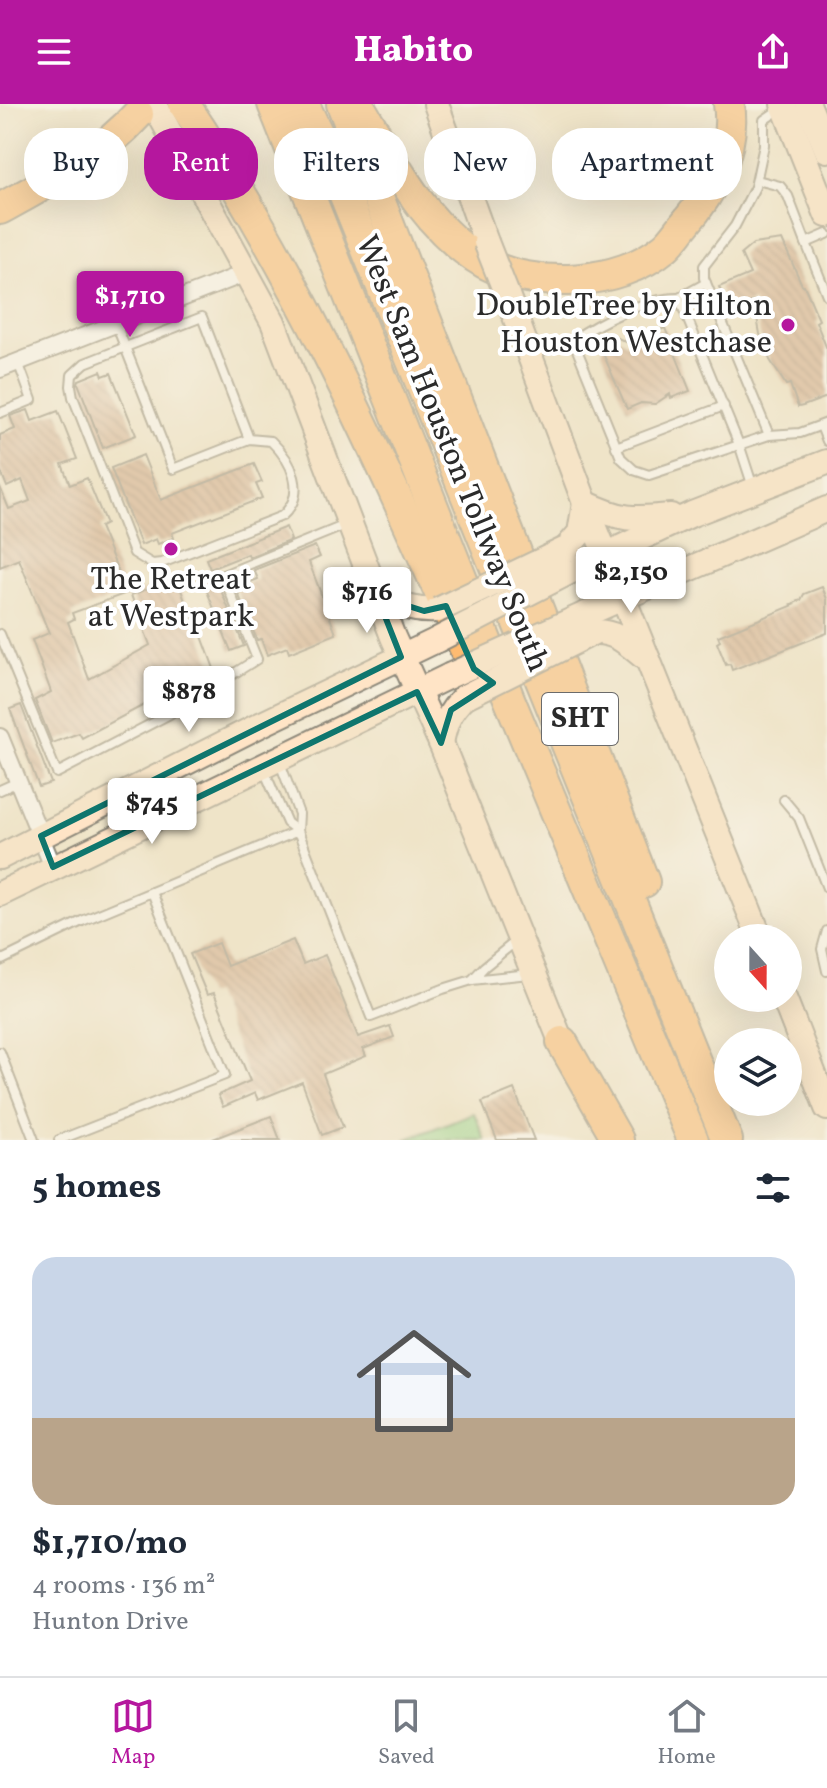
<!DOCTYPE html>
<meta charset="utf-8">
<style>
:root{--surface:#fff;--page:#f2f2f3;--text:#1f2937;--muted:#747a83;--line:#e0e1e3;--accent:#b5179e}
body{margin:0;font-family:Vollkorn,serif;background:var(--page);color:var(--text);height:100vh;display:flex;flex-direction:column;font-size:30px;white-space:nowrap}
*{box-sizing:border-box;margin:0}
p{font-size:26px;color:var(--muted)}
.icon{flex:none;width:44px;height:44px;fill:none;stroke:currentColor;stroke-width:2;stroke-linecap:round;stroke-linejoin:round}
.map{position:relative;height:1036px;overflow:hidden}
.details{display:flex;flex-direction:column;background:var(--surface);flex:1}
.details>*{flex:none}
.guide{position:absolute;left:24px;top:24px;width:780px;height:72px;display:flex;gap:16px}
.needle{width:52px;rotate:159deg}
.buttons{position:absolute;left:714px;top:820px;display:grid;gap:16px}
.buttons a{display:grid;place-items:center;width:88px;height:88px;border-radius:50%;background:var(--surface);box-shadow:0 8px 32px #0002;font-size:40px}
.price{position:absolute;translate:-50% -68px;padding:0 18px;border-radius:8px;background:#fff;color:#222;font-size:26px;line-height:52px;filter:drop-shadow(0 2px 4px #0008)}
.price::after{content:'';position:absolute;left:50%;top:48px;width:24px;height:18px;margin-left:-12px;background:inherit;clip-path:polygon(0 0,100% 0,50% 100%)}
.price.active{background:var(--accent);color:#fff}
ul{padding:0;list-style:none}
li{display:grid;align-content:center;gap:16px;height:424px;padding:0 32px}
li+li{border-top:2px solid var(--line)}
li span{display:grid;place-items:center;height:248px;border-radius:24px;color:#555}
li>.icon{margin-inline-start:auto}
span .icon{width:144px;height:144px;fill:#fffc;stroke-width:1}
li b{font-size:34px}
h2{display:flex;justify-content:space-between;align-items:center;height:96px;padding:0 32px;font-size:34px}
.pill{padding:0 28px;border-radius:32px;background:var(--surface);box-shadow:0 8px 32px #0002;font-size:28px;line-height:72px}
.pill.active{background:var(--accent);color:#fff}
header{display:flex;justify-content:space-between;align-items:center;height:104px;padding:0 32px;background:var(--accent);color:#fff;font-size:36px;font-weight:800}
.tab-bar{display:flex;justify-content:space-around;align-items:center;height:112px;border-top:2px solid var(--line);background:var(--surface);font-size:22px;color:var(--muted)}
.tab-bar a{display:grid;justify-items:center;gap:4px}
.tab-bar .active{color:var(--accent)}
.map>svg:first-child{display:block}
.park{fill:#93d68e;stroke:#5f805c;stroke-width:2}
.building{fill:url(#building-back-hatch)}
.lines{fill:none;stroke-linecap:round;stroke-linejoin:round}
.lane-casing{stroke:#8d887a;stroke-width:12}
.street-casing{stroke:#8d887a;stroke-width:20}
.secondary-casing{stroke:#8d887a;stroke-width:28}
.highway-casing{stroke:#8d887a;stroke-width:34}
.lane{stroke:#fff;stroke-width:8}
.street{stroke:#fff;stroke-width:16}
.secondary{stroke:#ffe4c6;stroke-width:24}
.highway{stroke:#febb71;stroke-width:30}
.secondary-bridge-casing{stroke:#8d887a;stroke-width:28;stroke-linecap:butt}
.secondary-bridge{stroke:#ffe4c6;stroke-width:24}
.marked{fill:none;stroke:#0f766e;stroke-width:6;stroke-linejoin:round}
.poi-dot{fill:#b5179e;stroke:#fff;stroke-width:3}
.labels{text-anchor:middle;dominant-baseline:central;stroke-width:8;stroke-linejoin:round;paint-order:stroke}
.shield{fill:#fff;stroke:#6b6b6b;stroke-width:2}
.shield-label{font-size:30px;font-weight:bold;fill:#2b2b2b}
.poi-label{font-size:32px;fill:#2b2b2b;stroke:#fff;text-anchor:end}
.street-label{font-size:32px;fill:#2b2b2b;stroke:#fff}
</style>
<header><svg class="icon" aria-label="menu" viewBox="0 0 24 24"><path d="M4 6h16M4 12h16M4 18h16"/></svg>Habito<svg class="icon" aria-label="share" viewBox="0 0 24 24"><path d="M12 15V3M7 8l5-5 5 5M5 13v7h14v-7"/></svg></header>
<div class="map">
<svg width="827" height="1036" viewBox="0 0 827 1036">
<defs>
<pattern id="building-back-hatch" width="6" height="6" patternUnits="userSpaceOnUse" patternTransform="scale(2)"><rect width="6" height="6" fill="#d0a888"/><path d="M-1 5l2 2M0 0l6 6M5-1l2 2" fill="none" stroke="#a9896f"/></pattern>
</defs>
<rect width="100%" height="100%" fill="#fff"/>
<filter id="ink" filterUnits="userSpaceOnUse"><feTurbulence type="fractalNoise" baseFrequency=".0125" numOctaves="2"/><feDisplacementMap in="SourceGraphic" scale="16" xChannelSelector="R" yChannelSelector="G"/><feConvolveMatrix kernelMatrix="1 2 1 2 8 2 1 2 1" color-interpolation-filters="sRGB"/></filter>
<filter id="wash" filterUnits="userSpaceOnUse"><feTurbulence type="fractalNoise" baseFrequency=".006" numOctaves="4" result="noise"/><feDisplacementMap in="SourceGraphic" scale="32" xChannelSelector="R" yChannelSelector="G"/><feGaussianBlur stdDeviation="1.8" result="paint"/><feColorMatrix in="noise" values="0 0 0 0 0 0 0 0 0 0 0 0 0 0 0 0 0 1.4 0 .05"/><feComposite in="paint" operator="in"/></filter>
<g filter="url(#wash)">
<rect width="100%" height="100%" fill="#efe4c8"/>
<path class="park" d="M 474,1009 L 485,1036 L 405,1036 L 473,1009 Z"/>
<g id="blocks">
<g class="building">
<path d="M 782,136 L 802,181 L 804,181 L 819,216 L 816,218 L 827,245 L 827,293 L 803,302 L 798,303 L 790,280 L 786,281 L 770,256 L 760,230 L 754,197 L 729,207 L 719,183 L 750,170 L 741,150 L 753,140 Z"/>
<path d="M 665,224 L 690,287 L 671,294 L 670,290 L 655,300 L 641,299 L 627,305 L 602,247 L 610,230 L 628,239 Z"/>
<path d="M 101,267 L 103,272 L 111,269 L 136,331 L 103,344 L 78,279 L 79,276 Z"/>
<path d="M 28,306 L 32,317 L 58,307 L 77,355 L 62,360 L 70,381 L 87,374 L 106,420 L 100,423 L 127,489 L 72,509 L 74,515 L 68,518 L 89,575 L 150,541 L 131,491 L 177,474 L 196,529 L 200,527 L 216,570 L 200,578 L 192,563 L 151,578 L 159,593 L 82,634 L 79,629 L 52,639 L 35,596 L 51,588 L 32,536 L 49,529 L 19,455 L 0,463 L 0,383 L 9,405 L 30,397 L 22,376 L 7,383 L 0,365 L 0,331 L 15,325 L 10,312 Z"/>
<path d="M 143,351 L 161,396 L 254,360 L 262,378 L 256,380 L 262,394 L 172,429 L 174,434 L 158,440 L 156,435 L 141,441 L 111,364 Z"/>
<path d="M 286,423 L 291,436 L 249,453 L 248,450 L 210,465 L 206,455 Z"/>
<path d="M 315,442 L 320,453 L 309,458 L 336,530 L 289,549 L 287,543 L 267,551 L 261,535 L 257,536 L 236,484 L 258,475 L 254,466 Z"/>
<path d="M 215,472 L 244,542 L 231,547 L 203,477 Z"/>
<path d="M 822,483 L 827,495 L 827,529 L 732,566 L 730,560 L 726,561 L 717,539 L 720,537 L 718,532 L 794,501 L 792,500 L 801,496 L 804,490 Z"/>
<path d="M 21,601 L 51,679 L 39,683 L 10,605 Z"/>
<path d="M 293,836 L 303,860 L 325,851 L 358,933 L 390,922 L 394,933 L 363,945 L 366,952 L 323,970 L 343,1023 L 322,1031 L 302,978 L 258,996 L 255,989 L 223,1003 L 218,991 L 250,977 L 214,889 L 207,891 L 190,850 L 218,839 L 227,862 Z"/>
<path d="M 514,985 L 534,1036 L 497,1036 L 482,998 Z"/>
<path d="M 271,1012 L 280,1036 L 213,1036 L 213,1035 Z"/>
</g>
</g>
</g>
<g filter="url(#ink)">
<use href="#blocks" fill-opacity="0" stroke="#8d887a" stroke-width="2"/>
<g class="lines">
<g class="lane-casing">
<g id="lane">
<path d="M 780,5 L 764,16 L 764,41 L 755,83 L 735,122 L 704,162 L 704,174 L 769,331 L 800,329 L 827,319"/>
<path d="M 757,76 L 780,82 L 788,92 L 806,139"/>
<path d="M 827,130 L 806,139 L 827,191"/>
<path d="M 679,194 L 706,179"/>
<path d="M 116,220 L 173,365 L 249,335 L 202,213 L 85,259 L 72,271 L 71,282 L 73,293 L 134,449 L 152,460 L 162,459 L 282,412 C 308,389 292,357 271,337 L 249,335"/>
<path d="M 573,236 C 599,218 648,193 679,194 L 740,343 L 753,383"/>
<path d="M 532,250 L 573,236 L 621,354 L 634,366 L 649,371 L 769,331"/>
<path d="M 0,309 L 32,296 L 18,258"/>
<path d="M 821,322 L 827,337"/>
<path d="M 616,343 L 724,302"/>
<path d="M 0,530 L 57,669 L 168,611 L 257,555 L 223,471 L 348,420"/>
<path d="M 279,656 L 299,710 L 298,727 L 371,913 L 443,885 L 472,876 L 529,870"/>
<path d="M 264,666 L 287,719 L 298,727"/>
<path d="M 0,686 L 18,678"/>
<path d="M 784,696 L 799,714 L 827,784"/>
<path d="M 827,827 L 822,845 L 827,867"/>
<path d="M 0,857 L 82,817 L 298,727"/>
<path d="M 472,876 L 484,863 L 516,837"/>
<path d="M 0,948 L 34,1036"/>
<path d="M 59,1036 L 225,971 L 152,788"/>
</g>
</g>
<g class="street-casing">
<g id="street">
<path d="M 0,265 L 246,169"/>
<path d="M 0,633 L 53,763"/>
</g>
</g>
<g class="secondary-casing">
<g id="secondary">
<path d="M 154,0 L 273,218 L 393,533 L 441,639 L 567,952"/>
<path d="M 436,0 L 486,138"/>
<path d="M 783,0 L 827,111"/>
<path d="M 808,0 L 827,46"/>
<path d="M 507,191 L 585,399 L 760,834"/>
<path d="M 566,445 L 580,429 L 585,399 C 621,416 632,416 671,412"/>
<path d="M 569,468 L 692,410 L 827,358"/>
<path d="M 377,492 C 398,501 415,508 438,506"/>
<path d="M 586,510 L 827,405"/>
<path d="M 594,528 C 618,527 629,542 648,556"/>
<path d="M 441,639 C 445,619 449,608 464,593"/>
<path d="M 0,753 L 262,620 L 437,536"/>
<path d="M 0,790 L 449,572"/>
<path d="M 784,894 L 827,1004"/>
</g>
</g>
<g class="highway-casing">
<g id="highway">
<path d="M 184,0 C 302,175 388,373 474,565 L 492,578"/>
<path d="M 273,0 L 510,597 L 693,1036"/>
<path d="M 342,0 L 644,778"/>
<path d="M 358,0 C 392,56 425,126 485,159 C 535,186 620,181 664,144 C 672,138 678,128 684,121 C 713,87 736,46 729,0"/>
<path d="M 305,3 L 333,62 L 727,1036"/>
<path d="M 0,105 C 53,75 96,56 138,10"/>
<path d="M 562,938 L 618,1036"/>
</g>
</g>
<use href="#lane" class="lane"/>
<use href="#street" class="street"/>
<use href="#secondary" class="secondary"/>
<use href="#highway" class="highway"/>
<g class="secondary-bridge-casing">
<g id="secondary-bridge">
<path d="M 486,138 L 507,191"/>
<path d="M 438,506 L 566,445"/>
<path d="M 437,536 L 569,468"/>
<path d="M 449,572 L 586,510"/>
<path d="M 464,593 L 594,528"/>
</g>
</g>
<use href="#secondary-bridge" class="secondary-bridge"/>
</g>
</g>
<path d="M0 0H827V1036H0ZM 377,492 L 424,507 L 446,502 L 474,565 L 493,579 L 451,606 L 441,639 L 417,588 L 53,763 L 41,732 L 401,553 Z" fill="#efe4c8" fill-opacity=".55" fill-rule="evenodd"/>
<path class="marked" d="M 377,492 L 424,507 L 446,502 L 474,565 L 493,579 L 451,606 L 441,639 L 417,588 L 53,763 L 41,732 L 401,553 Z"/>
<g class="poi-dot">
<circle cx="788" cy="221" r="8"/>
<circle cx="171" cy="445" r="8"/>
</g>
<g class="labels">
<rect class="shield" x="542" y="589" width="76" height="52" rx="6"/>
<g class="shield-label">
<text x="580" y="615">SHT</text>
</g>
<g class="poi-label">
<text x="772" y="203">DoubleTree by Hilton<tspan x="772" dy="37">Houston Westchase</tspan></text>
<text x="171" y="477" text-anchor="middle">The Retreat<tspan x="171" dy="37">at Westpark</tspan></text>
</g>
<g class="street-label">
<text transform="translate(451 350) rotate(68)">West Sam Houston Tollway South</text>
</g>
</g>
</svg>
<div class="buttons">
<a><svg class="needle" viewBox="-14 -14 28 28"><path d="M0-13l5 13h-10z" fill="#e53935"/><path d="M0 13l5-13h-10z" fill="#747a83"/></svg></a>
<a><svg class="icon" aria-label="layers" viewBox="0 0 24 24"><path d="M12 4l9 5-9 5-9-5zM3 14l9 5 9-5"/></svg></a>
</div>
<b class="price active" style="left:130px;top:235px">$1,710</b>
<b class="price" style="left:631px;top:511px">$2,150</b>
<b class="price" style="left:367px;top:531px">$716</b>
<b class="price" style="left:189px;top:630px">$878</b>
<b class="price" style="left:152px;top:742px">$745</b>
<div class="guide">
<a class="pill">Buy</a>
<a class="pill active">Rent</a>
<a class="pill">Filters</a>
<a class="pill">New</a>
<a class="pill">Apartment</a>
</div>
</div>
<section class="details">
<h2>5 homes<svg class="icon" aria-label="filters" viewBox="0 0 24 24"><path d="M4 7h16M4 17h16"/><circle cx="9" cy="7" r="2"/><circle cx="15" cy="17" r="2"/></svg></h2>
<ul>
<li><span style="background:linear-gradient(#c9d6e8 65%,#b9a48a 0)"><svg class="icon" aria-label="home" viewBox="0 0 24 24"><path d="M3 11l9-7 9 7M6 9v11h12V9"/></svg></span><div><b>$1,710/mo</b><p>4 rooms · 136 m²</p><p>Hunton Drive</p></div></li>
</ul>
</section>
<nav class="tab-bar">
<a class="active"><svg class="icon" aria-label="map" viewBox="0 0 24 24"><path d="M3 6l6-2 6 2 6-2v14l-6 2-6-2-6 2zM9 4v14M15 6v14"/></svg>Map</a>
<a><svg class="icon" aria-label="saved" viewBox="0 0 24 24"><path d="M7 4h10v16l-5-4-5 4z"/></svg>Saved</a>
<a><svg class="icon" aria-label="home" viewBox="0 0 24 24"><path d="M3 11l9-7 9 7M6 9v11h12V9"/></svg>Home</a>
</nav>
